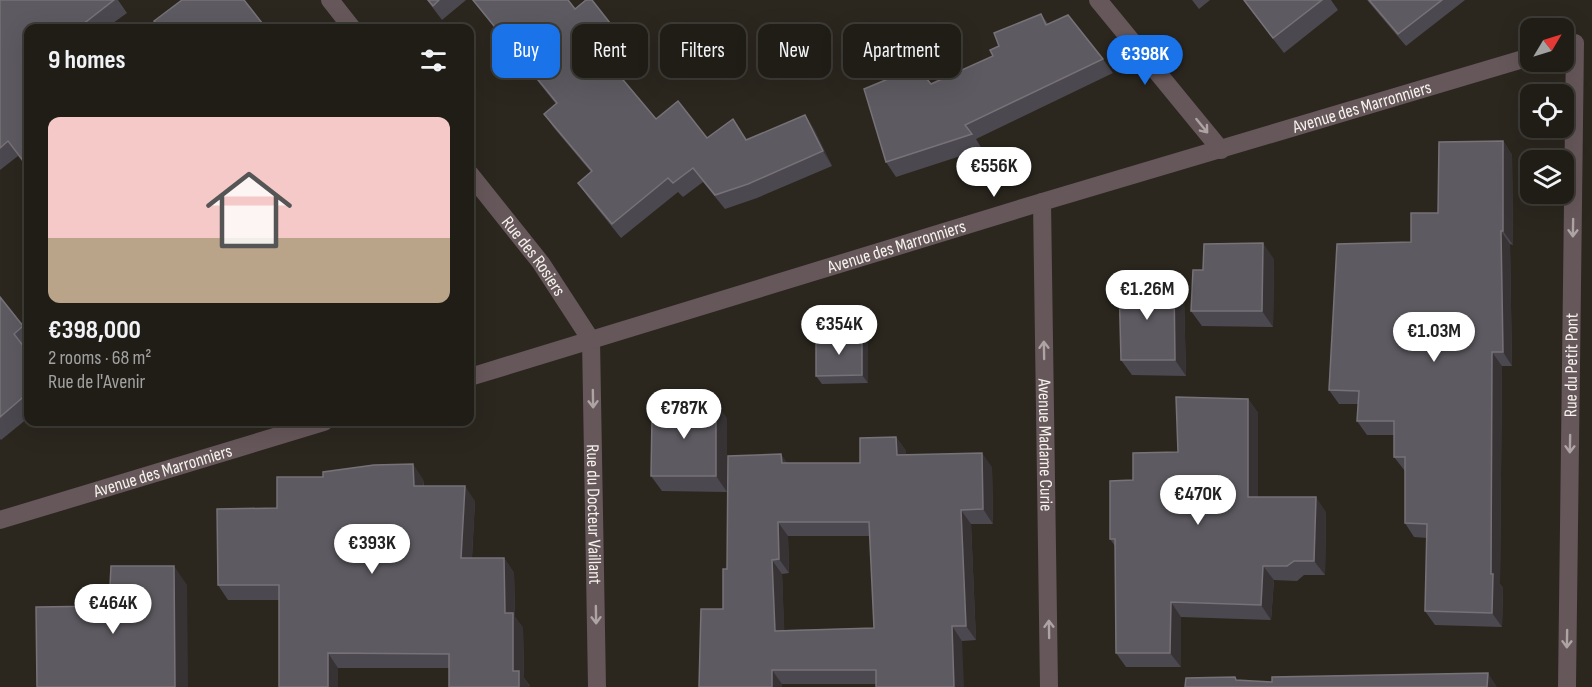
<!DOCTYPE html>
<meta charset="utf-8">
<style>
:root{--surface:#201d17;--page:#282620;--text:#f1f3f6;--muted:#a2a2a1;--line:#3d3b36;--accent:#1a73e8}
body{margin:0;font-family:"Sofia Sans Condensed",sans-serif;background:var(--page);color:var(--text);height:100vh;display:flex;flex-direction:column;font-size:22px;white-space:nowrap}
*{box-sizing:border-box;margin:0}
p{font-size:20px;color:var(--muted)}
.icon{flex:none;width:33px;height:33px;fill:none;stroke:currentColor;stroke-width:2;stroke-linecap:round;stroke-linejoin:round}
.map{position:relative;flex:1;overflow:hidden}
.sheet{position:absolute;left:24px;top:24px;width:450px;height:402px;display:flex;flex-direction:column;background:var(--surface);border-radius:12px;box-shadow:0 6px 24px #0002,0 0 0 2px var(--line)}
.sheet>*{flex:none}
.hud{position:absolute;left:492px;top:24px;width:570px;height:54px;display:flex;gap:12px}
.needle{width:39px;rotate:52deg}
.fabs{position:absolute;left:1520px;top:18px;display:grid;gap:12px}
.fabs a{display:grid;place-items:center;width:54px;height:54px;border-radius:12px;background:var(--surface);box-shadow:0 6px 24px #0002,0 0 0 2px var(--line);font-size:30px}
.price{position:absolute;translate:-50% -51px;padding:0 14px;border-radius:21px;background:#fff;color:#222;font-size:20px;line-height:39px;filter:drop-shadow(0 2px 3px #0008)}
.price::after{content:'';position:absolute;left:50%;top:36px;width:18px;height:14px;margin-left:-9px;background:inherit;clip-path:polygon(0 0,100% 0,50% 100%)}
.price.on{background:var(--accent);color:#fff}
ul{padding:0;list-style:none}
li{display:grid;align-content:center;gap:12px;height:318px;padding:0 24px}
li+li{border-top:2px solid var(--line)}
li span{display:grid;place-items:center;height:186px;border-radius:12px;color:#555}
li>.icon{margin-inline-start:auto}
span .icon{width:108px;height:108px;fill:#fffc;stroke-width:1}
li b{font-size:26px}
h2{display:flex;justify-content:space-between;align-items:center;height:72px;padding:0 24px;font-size:26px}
.chip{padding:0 21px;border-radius:12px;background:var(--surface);box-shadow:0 6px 24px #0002,0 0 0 2px var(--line);font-size:21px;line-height:54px}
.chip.on{background:var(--accent);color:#fff}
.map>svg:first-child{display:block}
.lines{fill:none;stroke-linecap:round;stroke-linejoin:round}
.minor{stroke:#66575a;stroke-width:18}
.wall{fill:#4c4850;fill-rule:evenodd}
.shaded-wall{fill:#373335}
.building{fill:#5e5a61;stroke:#767277;stroke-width:1.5;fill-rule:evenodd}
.oneway{stroke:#aea4a4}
.labels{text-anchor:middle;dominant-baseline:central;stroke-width:4.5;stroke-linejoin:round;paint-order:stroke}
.street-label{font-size:18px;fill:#f5f2ed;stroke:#12100d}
</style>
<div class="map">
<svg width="1592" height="687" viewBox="0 0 1592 687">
<rect width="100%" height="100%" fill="#2b271f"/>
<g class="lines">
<g class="minor">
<path d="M 330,0 L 352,28"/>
<path d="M 1098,0 L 1221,150"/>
<path id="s1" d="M 470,174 L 541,263 L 591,340 L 597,687"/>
<path id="s2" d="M 1042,202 L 1049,687"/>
<path id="s3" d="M 470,377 L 1042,202 L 1530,57"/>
<path id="s4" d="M 0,520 L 324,422"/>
<path id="s5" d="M 1567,687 L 1575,43"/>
</g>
</g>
<g class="wall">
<path d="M 0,0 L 118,0 L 127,13 L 106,28 L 28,28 L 28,169 L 18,156 L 0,170 Z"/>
<path d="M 427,0 L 466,0 L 442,20 Z"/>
<path d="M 472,0 L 568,0 L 575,9 L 628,46 L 638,60 L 619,75 L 656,119 L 707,138 L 733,119 L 747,140 L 805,115 L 814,129 L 832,166 L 757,198 L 725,209 L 703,182 L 683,197 L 678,192 L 621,238 L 588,197 L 578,183 L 591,172 L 554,128 L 544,114 L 556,104 Z"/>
<path d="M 1192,0 L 1210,0 L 1199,9 Z"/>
<path d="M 1243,0 L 1331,0 L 1338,10 L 1284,53 Z"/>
<path d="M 1367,0 L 1465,0 L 1406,46 Z"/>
<path d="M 1041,14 L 1048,24 L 1103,59 L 1113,73 L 976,139 L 982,149 L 896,177 L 886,162 L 993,56 L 999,46 Z"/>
<path d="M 1503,141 L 1512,155 L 1513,245 L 1510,244 L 1512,366 L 1502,366 L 1500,584 L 1503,588 L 1502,627 L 1435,625 L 1425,611 L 1427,538 L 1414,537 L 1405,523 L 1405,471 L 1394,457 L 1394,435 L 1367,435 L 1357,421 L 1358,404 L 1339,404 L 1329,390 L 1411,242 Z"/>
<path d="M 1274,259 L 1273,327 L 1202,326 L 1191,311 L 1203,270 Z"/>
<path d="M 1174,282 L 1184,297 L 1186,376 L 1132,375 L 1121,360 Z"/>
<path d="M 0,297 L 28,334 L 28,346 L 26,349 L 28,352 L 28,418 L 1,440 L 0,439 Z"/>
<path d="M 862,336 L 868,344 L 868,383 L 822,384 L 816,376 Z"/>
<path d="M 1248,399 L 1258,413 L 1258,497 L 1326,512 L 1325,575 L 1304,575 L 1297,581 L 1274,580 L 1271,620 L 1181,617 L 1181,667 L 1126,667 L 1116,653 L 1115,546 L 1110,539 L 1133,480 L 1178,452 Z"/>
<path d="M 727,418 L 727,492 L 662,491 L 651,476 Z"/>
<path d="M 896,437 L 906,451 L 906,455 L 992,467 L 993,524 L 971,524 L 976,640 L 962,641 L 876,684 L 782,684 L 782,687 L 699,687 L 723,609 L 727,569 L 787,463 L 860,463 ZM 788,536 L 870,536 L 874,628 L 784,630 L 782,574 L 789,573 Z"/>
<path d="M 423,479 L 424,486 L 475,501 L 472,558 L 504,558 L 514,573 L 515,617 L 523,628 L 524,678 L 530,686 L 449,668 L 338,668 L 338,687 L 279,687 L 279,600 L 228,600 L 218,585 L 277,508 Z"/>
</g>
<g class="shaded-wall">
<path d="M 805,115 L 814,129 L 832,166 L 823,151 Z"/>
<path d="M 1503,141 L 1512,155 L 1513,245 L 1503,231 Z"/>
<path d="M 1501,231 L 1510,244 L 1512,366 L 1503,352 Z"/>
<path d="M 1263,243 L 1274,259 L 1273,327 L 1262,311 Z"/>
<path d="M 1174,282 L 1184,297 L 1186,376 L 1175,360 Z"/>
<path d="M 862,336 L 868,344 L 868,383 L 862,375 Z"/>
<path d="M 1492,352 L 1502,366 L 1500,584 L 1503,588 L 1502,627 L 1492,613 L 1491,574 Z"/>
<path d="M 1248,399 L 1258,413 L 1258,512 L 1248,497 Z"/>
<path d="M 716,403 L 727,418 L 727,492 L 716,476 Z"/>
<path d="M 896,437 L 906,451 L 907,469 L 897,455 Z"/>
<path d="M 982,453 L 992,467 L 993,524 L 983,509 Z"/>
<path d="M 781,454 L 791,468 L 782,463 Z"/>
<path d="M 413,464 L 423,479 L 424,501 L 414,486 Z"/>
<path d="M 465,486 L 475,501 L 471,573 L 461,558 Z"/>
<path d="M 1316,497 L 1326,512 L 1325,575 L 1314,561 Z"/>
<path d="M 961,510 L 971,524 L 976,640 L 966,626 Z"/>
<path d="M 778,522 L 788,536 L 789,573 L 779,559 Z"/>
<path d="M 504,558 L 514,573 L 515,617 L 523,628 L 524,678 L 530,687 L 519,687 L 513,671 L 505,613 Z"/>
<path d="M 772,560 L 782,574 L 785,645 L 775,631 Z"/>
<path d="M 174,566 L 187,585 L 188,687 L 175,687 Z"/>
<path d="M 1263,566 L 1274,580 L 1271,620 L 1261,605 Z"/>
<path d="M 1171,602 L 1181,617 L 1181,667 L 1170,653 Z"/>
<path d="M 952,626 L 962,641 L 964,687 L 954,687 Z"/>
<path d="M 328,653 L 338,668 L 338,687 L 328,687 Z"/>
<path d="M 772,670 L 782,684 L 782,687 L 772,687 Z"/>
<path d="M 1488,673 L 1497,687 L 1487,687 Z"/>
</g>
<g class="building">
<path d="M 0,0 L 114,0 L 78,28 L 28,28 L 28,167 L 8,141 L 0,148 Z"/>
<path d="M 182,0 L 244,0 L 266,28 L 160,28 L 154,21 Z"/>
<path d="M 428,0 L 439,0 L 433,6 Z"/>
<path d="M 473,0 L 568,0 L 575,9 L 586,0 L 592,0 L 628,46 L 608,62 L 656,119 L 678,101 L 707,138 L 733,119 L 746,140 L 805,115 L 823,151 L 748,184 L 715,195 L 693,168 L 673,183 L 668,178 L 612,224 L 578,183 L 592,171 L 544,114 L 557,103 Z"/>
<path d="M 1244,0 L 1322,0 L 1273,38 Z"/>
<path d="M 1369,0 L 1442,0 L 1398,34 Z"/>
<path d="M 1041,14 L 1046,25 L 1068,15 L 1103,59 L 965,125 L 972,134 L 886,162 L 864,89 L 917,67 L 931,84 L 993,56 L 990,50 L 999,46 L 994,33 Z"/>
<path d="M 1503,141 L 1503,231 L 1501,231 L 1503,352 L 1492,352 L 1491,574 L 1493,574 L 1492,613 L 1425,611 L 1427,524 L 1405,523 L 1405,457 L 1394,457 L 1394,421 L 1357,421 L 1359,391 L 1329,390 L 1337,244 L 1411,242 L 1411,213 L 1438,213 L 1439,142 Z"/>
<path d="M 1263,243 L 1262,311 L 1191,311 L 1193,270 L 1203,270 L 1204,244 Z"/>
<path d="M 1119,282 L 1174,282 L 1175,360 L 1121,360 Z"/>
<path d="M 0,297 L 23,326 L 14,334 L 28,352 L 28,393 L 0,417 Z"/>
<path d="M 862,336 L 862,375 L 816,376 L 816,339 Z"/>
<path d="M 1176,397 L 1248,399 L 1248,497 L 1316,497 L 1314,561 L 1294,561 L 1287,566 L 1263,566 L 1261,605 L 1171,602 L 1170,653 L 1116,653 L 1115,539 L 1110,539 L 1110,481 L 1133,480 L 1133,453 L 1178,452 Z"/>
<path d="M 716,403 L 716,476 L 651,476 L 652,418 L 658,417 L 659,404 Z"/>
<path d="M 896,437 L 897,455 L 982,453 L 983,509 L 961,510 L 966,626 L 952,626 L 954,687 L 876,687 L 876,670 L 772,670 L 772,687 L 699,687 L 701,609 L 723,609 L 723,569 L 727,569 L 728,456 L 781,454 L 782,463 L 860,463 L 860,438 ZM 778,522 L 869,522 L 874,628 L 775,631 L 772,560 L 779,559 Z"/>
<path d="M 413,464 L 414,486 L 465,486 L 461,558 L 504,558 L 505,613 L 513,613 L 513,671 L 519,671 L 519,687 L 449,687 L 449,654 L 328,653 L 328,687 L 279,687 L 279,585 L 218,585 L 217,509 L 277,508 L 277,477 L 323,477 L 323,472 L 374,465 Z"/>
<path d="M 111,566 L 174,566 L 175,687 L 37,687 L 36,607 L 109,606 Z"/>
<path d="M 1488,673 L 1487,687 L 1185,687 L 1186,678 L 1235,677 L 1236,680 L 1272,682 L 1272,677 Z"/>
</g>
<defs><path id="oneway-shaft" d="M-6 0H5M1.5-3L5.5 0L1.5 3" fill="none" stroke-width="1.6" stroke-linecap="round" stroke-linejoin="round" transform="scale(1.5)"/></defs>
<g class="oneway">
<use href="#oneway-shaft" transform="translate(1202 126) rotate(51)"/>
<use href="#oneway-shaft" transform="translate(1573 228) rotate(91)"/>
<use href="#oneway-shaft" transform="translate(1044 350) rotate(-91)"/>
<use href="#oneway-shaft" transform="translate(593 399) rotate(89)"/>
<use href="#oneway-shaft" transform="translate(1570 444) rotate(91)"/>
<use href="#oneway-shaft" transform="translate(596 615) rotate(89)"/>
<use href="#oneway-shaft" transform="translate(1049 629) rotate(-91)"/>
<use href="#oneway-shaft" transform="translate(1567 639) rotate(91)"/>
</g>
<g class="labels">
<g class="street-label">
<text stroke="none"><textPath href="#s3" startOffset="932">Avenue des Marronniers</textPath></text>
<text stroke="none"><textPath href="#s3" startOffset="446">Avenue des Marronniers</textPath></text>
<text stroke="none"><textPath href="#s1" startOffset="104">Rue des Rosiers</textPath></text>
<text stroke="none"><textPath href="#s5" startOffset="322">Rue du Petit Pont</textPath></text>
<text stroke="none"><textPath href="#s2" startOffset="243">Avenue Madame Curie</textPath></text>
<text stroke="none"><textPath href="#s4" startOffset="170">Avenue des Marronniers</textPath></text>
<text stroke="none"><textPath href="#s1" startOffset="380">Rue du Docteur Vaillant</textPath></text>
</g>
</g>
</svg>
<div class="fabs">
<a><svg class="needle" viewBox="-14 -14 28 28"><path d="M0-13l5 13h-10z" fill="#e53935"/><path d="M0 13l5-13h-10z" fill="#a2a2a1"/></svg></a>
<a><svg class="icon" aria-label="locate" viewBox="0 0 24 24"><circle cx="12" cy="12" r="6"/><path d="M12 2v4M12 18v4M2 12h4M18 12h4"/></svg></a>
<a><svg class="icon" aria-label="layers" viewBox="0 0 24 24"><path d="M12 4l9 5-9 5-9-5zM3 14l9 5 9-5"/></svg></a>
</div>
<b class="price on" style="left:1145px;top:86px">€398K</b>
<b class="price" style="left:994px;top:198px">€556K</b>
<b class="price" style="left:1147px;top:321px">€1.26M</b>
<b class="price" style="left:839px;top:356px">€354K</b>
<b class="price" style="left:1434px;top:363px">€1.03M</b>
<b class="price" style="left:684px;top:440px">€787K</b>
<b class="price" style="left:1198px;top:526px">€470K</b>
<b class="price" style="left:372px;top:575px">€393K</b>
<b class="price" style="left:113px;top:635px">€464K</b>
<div class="hud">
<a class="chip on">Buy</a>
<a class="chip">Rent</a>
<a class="chip">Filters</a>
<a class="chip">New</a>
<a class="chip">Apartment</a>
</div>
<section class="sheet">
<h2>9 homes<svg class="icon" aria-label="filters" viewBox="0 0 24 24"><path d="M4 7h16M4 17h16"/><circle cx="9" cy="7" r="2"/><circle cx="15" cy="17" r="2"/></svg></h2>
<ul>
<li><span style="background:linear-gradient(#f6c9c9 65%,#b9a48a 0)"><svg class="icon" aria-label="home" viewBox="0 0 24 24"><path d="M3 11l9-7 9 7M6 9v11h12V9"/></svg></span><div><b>€398,000</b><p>2 rooms · 68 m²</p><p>Rue de l'Avenir</p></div></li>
</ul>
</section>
</div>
